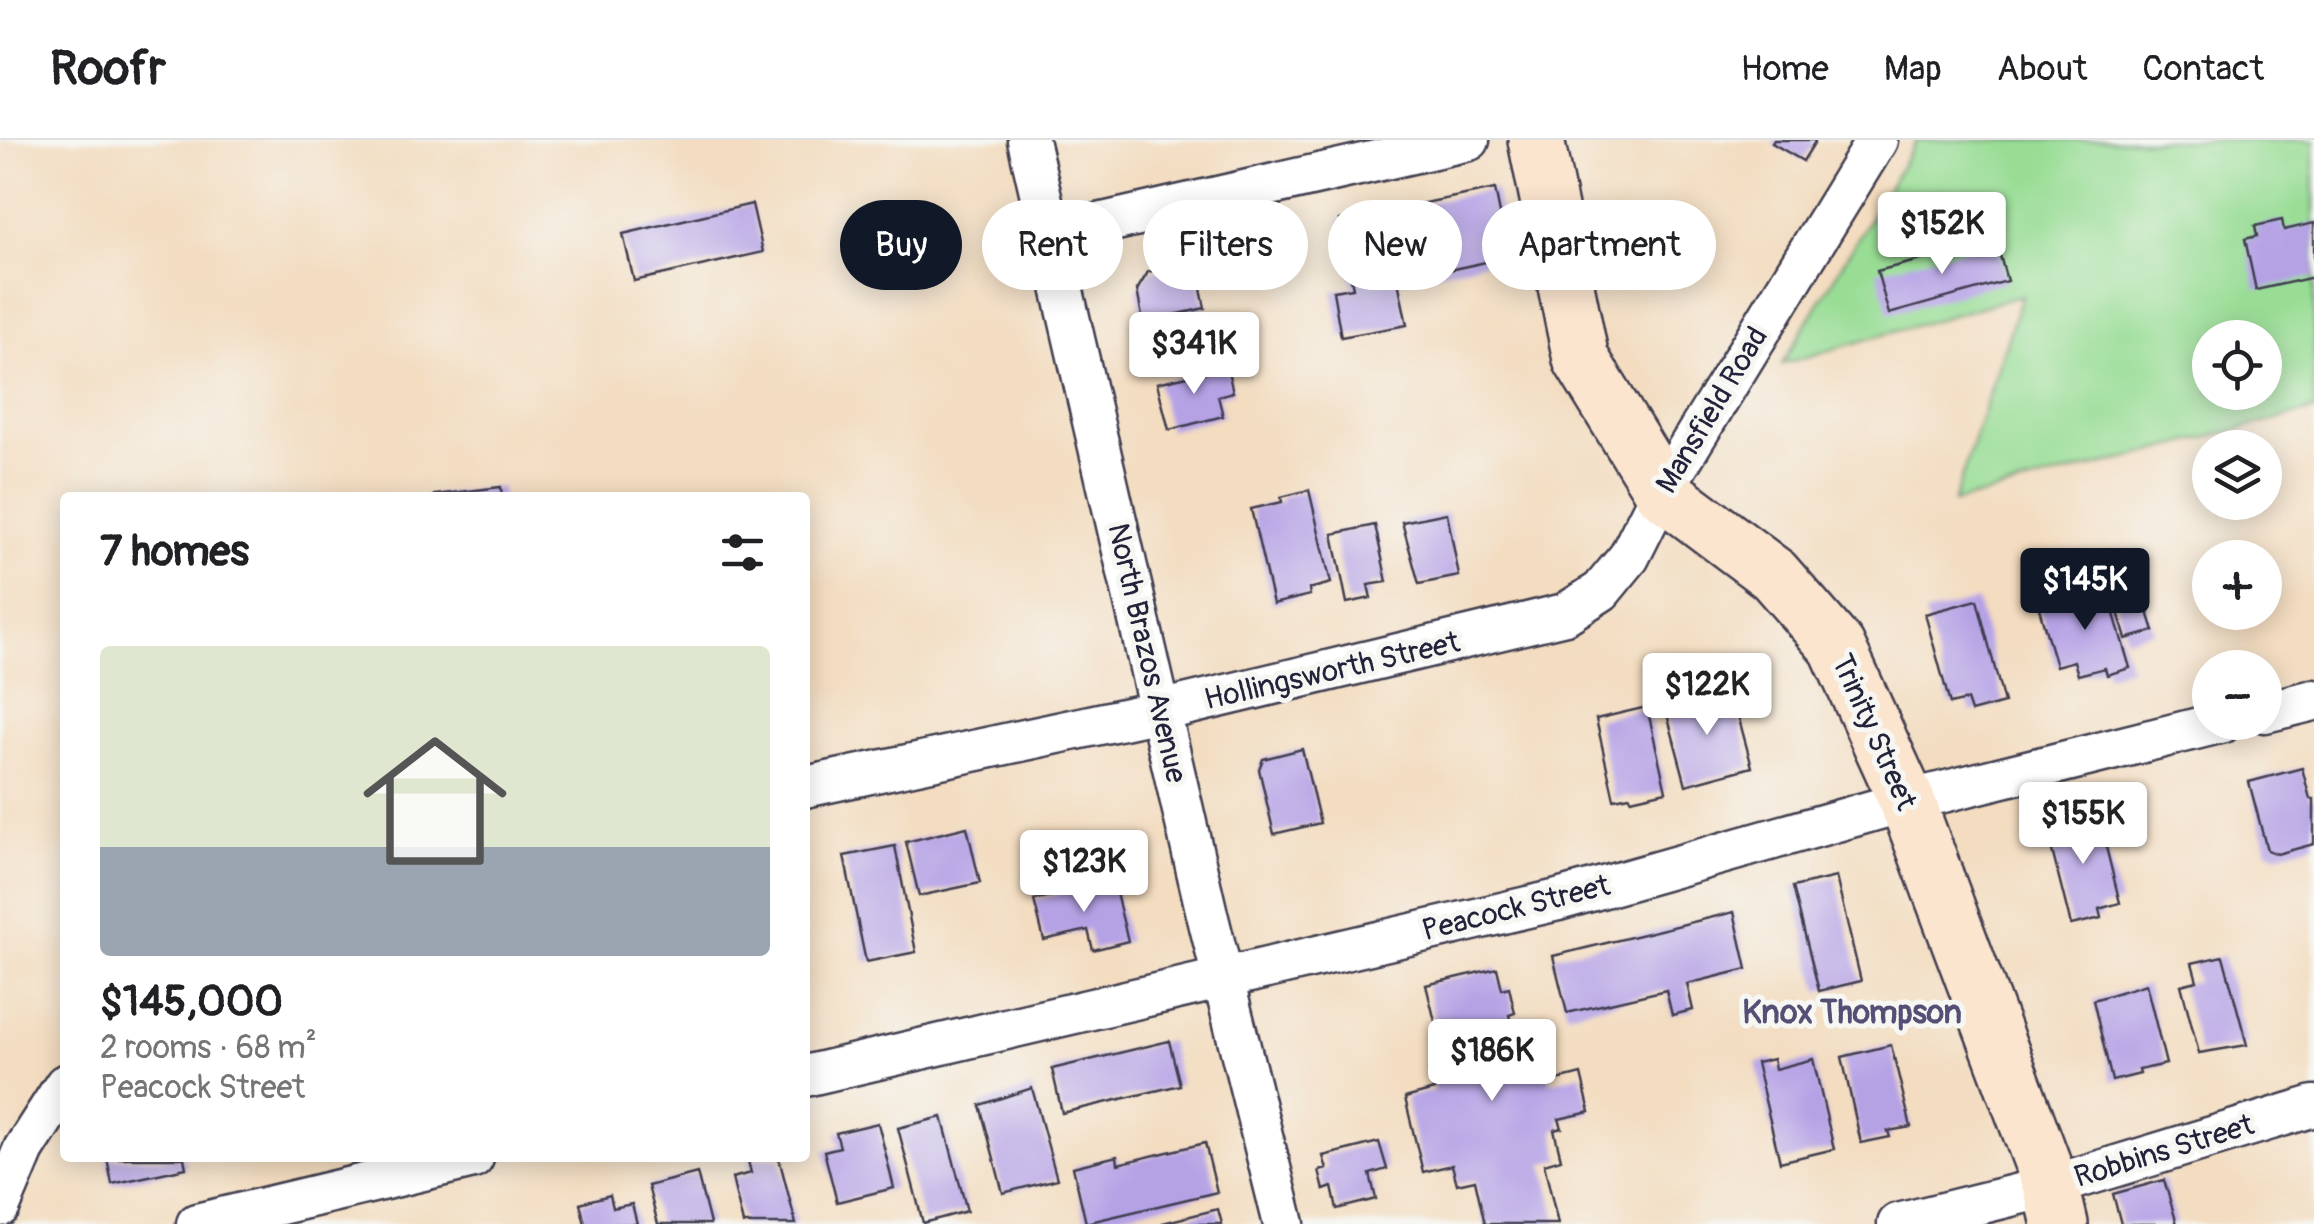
<!DOCTYPE html>
<meta charset="utf-8">
<style>
:root{--surface:#fff;--page:#f6f6f6;--text:#202124;--muted:#757577;--line:#e0e0e0;--accent:#111827}
body{margin:0;font-family:Pangolin,sans-serif;background:var(--page);color:var(--text);height:100vh;display:flex;flex-direction:column;font-size:38px;white-space:nowrap}
*{box-sizing:border-box;margin:0}
p{font-size:32px;color:var(--muted)}
.icon{flex:none;width:55px;height:55px;fill:none;stroke:currentColor;stroke-width:2;stroke-linecap:round;stroke-linejoin:round}
.map{position:relative;flex:1;overflow:hidden}
.drawer{position:absolute;left:60px;top:352px;width:750px;height:670px;display:flex;flex-direction:column;background:var(--surface);border-radius:10px;box-shadow:0 5px 25px #0003}
.drawer>*{flex:none}
.top-card{position:absolute;left:840px;top:60px;width:950px;height:90px;display:flex;gap:20px}
.fabs{position:absolute;left:2192px;top:180px;display:grid;gap:20px}
.fabs a{display:grid;place-items:center;width:90px;height:90px;border-radius:50%;background:var(--surface);box-shadow:0 5px 25px #0003;font-size:50px}
.price{position:absolute;translate:-50% -85px;padding:0 22px;border-radius:10px;background:#fff;color:#222;font-size:32px;line-height:65px;filter:drop-shadow(0 2px 5px #0008)}
.price::after{content:'';position:absolute;left:50%;top:60px;width:30px;height:22px;margin-left:-15px;background:inherit;clip-path:polygon(0 0,100% 0,50% 100%)}
.price.selected{background:var(--accent);color:#fff}
ul{padding:0;list-style:none}
li{display:grid;align-content:center;gap:20px;height:530px;padding:0 40px}
li span{display:grid;place-items:center;height:310px;border-radius:10px;color:#555}
li>.icon{margin-inline-start:auto}
span .icon{width:180px;height:180px;fill:#fffc;stroke-width:1}
li b{font-size:42px}
h2{display:flex;justify-content:space-between;align-items:center;height:120px;padding:0 40px;font-size:42px}
.chip{padding:0 35px;border-radius:45px;background:var(--surface);box-shadow:0 5px 25px #0003;font-size:35px;line-height:90px}
.chip.selected{background:var(--accent);color:#fff}
header{display:flex;align-items:center;gap:60px;box-sizing:border-box;height:140px;padding:0 50px;background:var(--surface);border-bottom:2px solid var(--line)}
header strong{font-size:48px}
nav{display:flex;gap:55px;margin-inline-start:auto;font-size:35px}
.map>svg:first-child{display:block}
.green{fill:#99dd95;stroke:#5e8068;stroke-width:2.5;fill-rule:evenodd}
.building{fill:#b5a2e5}
.lines{fill:none;stroke-linecap:round;stroke-linejoin:round}
.street-casing{stroke:#413e4f;stroke-width:45}
.secondary-casing{stroke:#413e4f;stroke-width:60}
.street{stroke:#fff;stroke-width:40}
.secondary{stroke:#fce5cf;stroke-width:55}
.labels{text-anchor:middle;dominant-baseline:central;stroke-width:10;stroke-linejoin:round;paint-order:stroke}
.street-label{font-size:30px;fill:#22223b;stroke:#f6f6f2}
.neighbourhood-label{font-size:32px;font-weight:bold;fill:#554f76;stroke:#f6f6f2}
</style>
<header>
<strong>Roofr</strong>
<nav><a>Home</a><a>Map</a><a>About</a><a>Contact</a></nav>
</header>
<div class="map">
<svg width="2314" height="1084" viewBox="0 0 2314 1084">
<rect width="100%" height="100%" fill="#f6f6f2"/>
<filter id="ink" filterUnits="userSpaceOnUse"><feTurbulence type="fractalNoise" baseFrequency=".01" numOctaves="2"/><feDisplacementMap in="SourceGraphic" scale="20" xChannelSelector="R" yChannelSelector="G"/><feConvolveMatrix kernelMatrix="1 2 1 2 8 2 1 2 1" color-interpolation-filters="sRGB"/></filter>
<filter id="wash" filterUnits="userSpaceOnUse"><feTurbulence type="fractalNoise" baseFrequency=".0048" numOctaves="4" result="noise"/><feDisplacementMap in="SourceGraphic" scale="40" xChannelSelector="R" yChannelSelector="G"/><feGaussianBlur stdDeviation="2.25" result="paint"/><feColorMatrix in="noise" values="0 0 0 0 0 0 0 0 0 0 0 0 0 0 0 0 0 1.4 0 .05"/><feComposite in="paint" operator="in"/></filter>
<g filter="url(#wash)">
<rect width="100%" height="100%" fill="#f3dcbf"/>
<path class="green" d="M 1917,0 L 2314,0 L 2314,270 L 1953,363 L 2022,155 L 1782,224 ZM 2210,198 L 2265,198 L 2265,252 L 2210,252 Z"/>
<g id="blocks">
<g class="building">
<path d="M 1774,0 L 1816,0 L 1803,21 L 1772,3 Z"/>
<path d="M 1495,49 L 1509,117 L 1398,141 L 1407,185 L 1341,197 L 1333,151 L 1353,148 L 1339,80 Z"/>
<path d="M 752,64 L 763,112 L 634,141 L 623,94 Z"/>
<path d="M 2282,80 L 2284,90 L 2314,83 L 2314,137 L 2256,150 L 2245,99 L 2257,96 L 2255,86 Z"/>
<path d="M 1996,101 L 2007,141 L 1889,174 L 1877,131 Z"/>
<path d="M 1195,121 L 1205,168 L 1143,182 L 1137,150 L 1148,132 Z"/>
<path d="M 1227,227 L 1233,252 L 1218,256 L 1223,276 L 1169,290 L 1157,243 Z"/>
<path d="M 501,347 L 502,358 L 434,358 L 434,355 Z"/>
<path d="M 1309,350 L 1331,443 L 1309,449 L 1310,455 L 1273,464 L 1251,369 L 1282,362 L 1281,357 Z"/>
<path d="M 1447,373 L 1459,436 L 1419,444 L 1402,382 Z"/>
<path d="M 1375,385 L 1387,442 L 1368,445 L 1371,458 L 1347,463 L 1333,394 Z"/>
<path d="M 2139,443 L 2154,491 L 2126,499 L 2112,451 Z"/>
<path d="M 2106,447 L 2130,528 L 2107,535 L 2105,528 L 2078,535 L 2074,521 L 2056,526 L 2039,468 Z"/>
<path d="M 1977,460 L 2004,563 L 1971,572 L 1967,560 L 1950,564 L 1925,474 Z"/>
<path d="M 1709,550 L 1714,570 L 1735,564 L 1752,627 L 1686,645 L 1664,563 Z"/>
<path d="M 1647,567 L 1666,651 L 1631,659 L 1630,656 L 1614,659 L 1596,579 Z"/>
<path d="M 1302,609 L 1320,683 L 1274,694 L 1259,629 L 1263,619 Z"/>
<path d="M 2302,628 L 2310,659 L 2314,659 L 2314,704 L 2277,714 L 2267,710 L 2249,642 Z"/>
<path d="M 2083,673 L 2086,683 L 2099,679 L 2120,763 L 2099,769 L 2101,778 L 2071,785 L 2045,683 Z"/>
<path d="M 967,687 L 980,743 L 919,756 L 906,702 Z"/>
<path d="M 895,706 L 916,812 L 866,822 L 844,716 Z"/>
<path d="M 1836,737 L 1861,841 L 1819,851 L 1793,747 Z"/>
<path d="M 1113,741 L 1128,801 L 1093,810 L 1088,790 L 1044,800 L 1034,760 Z"/>
<path d="M 1734,772 L 1747,829 L 1687,844 L 1693,870 L 1672,875 L 1666,850 L 1567,873 L 1553,816 Z"/>
<path d="M 2223,816 L 2247,905 L 2199,913 L 2181,845 L 2197,841 L 2192,823 Z"/>
<path d="M 1497,828 L 1502,849 L 1509,847 L 1515,873 L 1509,875 L 1517,909 L 1534,905 L 1541,935 L 1548,933 L 1550,942 L 1581,934 L 1590,972 L 1559,979 L 1562,988 L 1554,990 L 1561,1019 L 1544,1024 L 1558,1084 L 1485,1084 L 1475,1040 L 1457,1044 L 1452,1025 L 1423,1032 L 1405,958 L 1434,950 L 1429,930 L 1446,926 L 1426,845 Z"/>
<path d="M 2146,844 L 2166,924 L 2139,930 L 2140,934 L 2112,941 L 2093,860 Z"/>
<path d="M 1169,901 L 1180,945 L 1062,973 L 1052,929 Z"/>
<path d="M 1891,905 L 1911,987 L 1888,991 L 1890,997 L 1861,1003 L 1842,917 Z"/>
<path d="M 1773,919 L 1775,929 L 1813,919 L 1834,1009 L 1780,1022 L 1756,923 Z"/>
<path d="M 1032,948 L 1057,1039 L 1003,1053 L 980,965 Z"/>
<path d="M 942,977 L 967,1071 L 923,1083 L 898,988 Z"/>
<path d="M 878,983 L 894,1048 L 837,1062 L 824,1011 L 840,1007 L 836,993 Z"/>
<path d="M 1379,1002 L 1387,1029 L 1370,1034 L 1376,1059 L 1337,1069 L 1332,1047 L 1324,1050 L 1319,1031 L 1327,1029 L 1323,1016 Z"/>
<path d="M 1205,1003 L 1217,1052 L 1086,1083 L 1073,1027 L 1117,1016 L 1118,1024 Z"/>
<path d="M 107,1018 L 184,1018 L 186,1028 L 112,1044 Z"/>
<path d="M 759,1018 L 779,1018 L 796,1084 L 743,1084 L 732,1038 L 751,1033 L 748,1021 Z"/>
<path d="M 697,1033 L 710,1084 L 658,1084 L 648,1046 Z"/>
<path d="M 2164,1040 L 2177,1084 L 2121,1084 L 2113,1054 Z"/>
<path d="M 610,1055 L 613,1068 L 632,1064 L 637,1084 L 585,1084 L 580,1063 Z"/>
<path d="M 1218,1069 L 1222,1084 L 1164,1084 L 1163,1083 Z"/>
</g>
</g>
</g>
<g filter="url(#ink)">
<use href="#blocks" fill-opacity="0" stroke="#413e4f" stroke-width="2.5"/>
<g class="lines">
<g class="street-casing">
<g id="street">
<path d="M 1028,0 L 1207,774 L 1284,1084"/>
<path d="M 1050,95 L 1469,0"/>
<path d="M 2265,572 L 2314,560"/>
<path d="M 805,647 L 1160,571 L 1565,474 L 1601,451 L 1629,417 L 1662,351 L 1877,0"/>
<path d="M 805,936 L 1558,760 L 1907,661 L 2223,582"/>
<path d="M 0,1066 L 24,1009 L 65,945"/>
<path d="M 197,1084 L 473,1018"/>
<path d="M 1898,1084 L 2051,1046 L 2314,966"/>
</g>
</g>
<g class="secondary-casing">
<path id="secondary" d="M 1536,0 L 1581,219 L 1662,351 L 1774,435 L 1837,507 L 1907,661 L 2051,1046 L 2060,1084"/>
</g>
<use href="#street" class="street"/>
<use href="#secondary" class="secondary"/>
</g>
</g>
<g class="labels">
<g class="street-label">
<text transform="translate(1712 270) rotate(-59)">Mansfield Road</text>
<text transform="translate(1147 513) rotate(77)">North Brazos Avenue</text>
<text transform="translate(1332 531) rotate(-13)">Hollingsworth Street</text>
<text transform="translate(1874 592) rotate(66)">Trinity Street</text>
<text transform="translate(1516 768) rotate(-14)">Peacock Street</text>
<text transform="translate(2164 1011) rotate(-17)">Robbins Street</text>
</g>
<g class="neighbourhood-label">
<text x="1852" y="873">Knox Thompson</text>
</g>
</g>
</svg>
<div class="fabs">
<a><svg class="icon" aria-label="locate" viewBox="0 0 24 24"><circle cx="12" cy="12" r="6"/><path d="M12 2v4M12 18v4M2 12h4M18 12h4"/></svg></a>
<a><svg class="icon" aria-label="layers" viewBox="0 0 24 24"><path d="M12 4l9 5-9 5-9-5zM3 14l9 5 9-5"/></svg></a>
<a>+</a>
<a>−</a>
</div>
<b class="price" style="left:1942px;top:137px">$152K</b>
<b class="price" style="left:1194px;top:257px">$341K</b>
<b class="price selected" style="left:2085px;top:493px">$145K</b>
<b class="price" style="left:1707px;top:598px">$122K</b>
<b class="price" style="left:2083px;top:727px">$155K</b>
<b class="price" style="left:1084px;top:775px">$123K</b>
<b class="price" style="left:1492px;top:964px">$186K</b>
<div class="top-card">
<a class="chip selected">Buy</a>
<a class="chip">Rent</a>
<a class="chip">Filters</a>
<a class="chip">New</a>
<a class="chip">Apartment</a>
</div>
<section class="drawer">
<h2>7 homes<svg class="icon" aria-label="filters" viewBox="0 0 24 24"><path d="M4 7h16M4 17h16"/><circle cx="9" cy="7" r="2"/><circle cx="15" cy="17" r="2"/></svg></h2>
<ul>
<li><span style="background:linear-gradient(#dfe7d0 65%,#9aa5b1 0)"><svg class="icon" aria-label="home" viewBox="0 0 24 24"><path d="M3 11l9-7 9 7M6 9v11h12V9"/></svg></span><div><b>$145,000</b><p>2 rooms · 68 m²</p><p>Peacock Street</p></div></li>
</ul>
</section>
</div>
